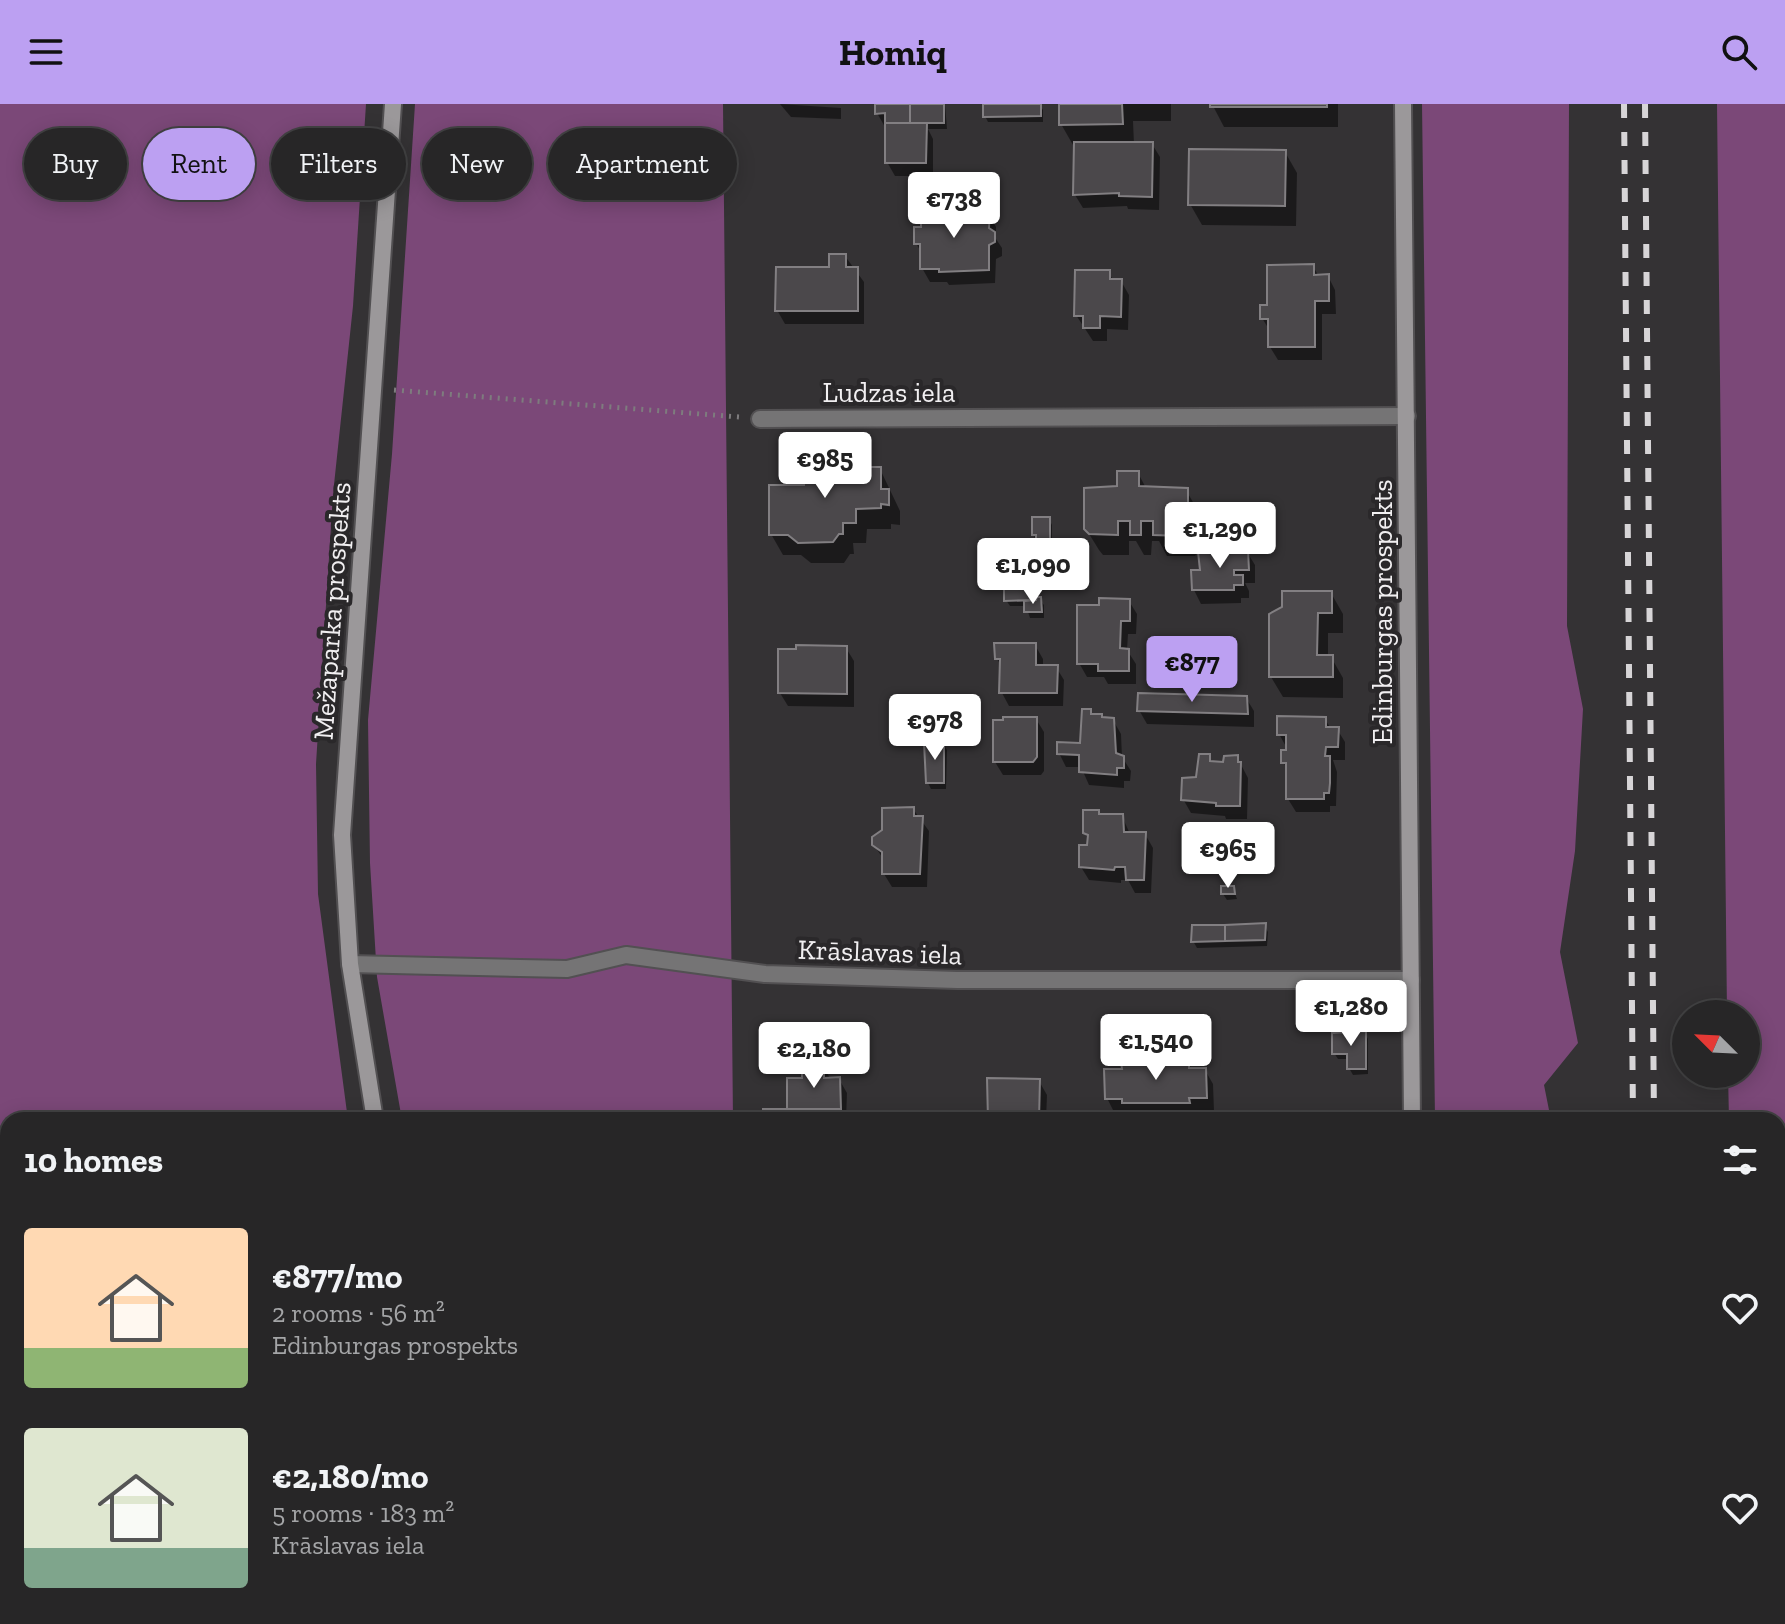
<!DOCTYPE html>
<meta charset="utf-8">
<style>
:root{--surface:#272627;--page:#333233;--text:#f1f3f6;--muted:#a4a5a7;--line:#434344;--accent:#bca0f2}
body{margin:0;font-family:"Zilla Slab",serif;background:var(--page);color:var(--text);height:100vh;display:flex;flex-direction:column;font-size:30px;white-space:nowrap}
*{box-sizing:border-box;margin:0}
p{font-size:26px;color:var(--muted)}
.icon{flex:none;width:44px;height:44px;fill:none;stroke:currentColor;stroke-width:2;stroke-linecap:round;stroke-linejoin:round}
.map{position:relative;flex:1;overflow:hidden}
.side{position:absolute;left:0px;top:1008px;width:1786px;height:512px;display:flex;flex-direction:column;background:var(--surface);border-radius:24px 24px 0 0;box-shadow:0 4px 20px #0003,0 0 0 2px var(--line)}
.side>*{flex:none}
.banner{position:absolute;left:24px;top:24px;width:800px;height:72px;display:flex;gap:16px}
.needle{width:52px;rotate:294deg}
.buttons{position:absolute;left:1672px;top:896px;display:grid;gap:16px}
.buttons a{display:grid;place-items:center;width:88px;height:88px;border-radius:50%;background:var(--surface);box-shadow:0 4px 20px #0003,0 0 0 2px var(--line);font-size:40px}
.price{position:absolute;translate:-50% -68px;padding:0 18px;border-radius:8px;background:#fff;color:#222;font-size:26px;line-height:52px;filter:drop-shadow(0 2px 4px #0008)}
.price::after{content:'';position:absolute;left:50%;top:48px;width:24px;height:18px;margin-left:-12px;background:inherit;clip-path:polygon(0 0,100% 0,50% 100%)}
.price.on{background:var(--accent);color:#111}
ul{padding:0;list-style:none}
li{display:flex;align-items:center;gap:24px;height:200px;padding:0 24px}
li span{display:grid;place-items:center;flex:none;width:224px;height:160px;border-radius:8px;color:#555}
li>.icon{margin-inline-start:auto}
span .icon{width:96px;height:96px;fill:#fffc;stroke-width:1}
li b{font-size:34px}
h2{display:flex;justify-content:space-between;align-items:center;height:96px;padding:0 24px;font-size:34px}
.tag{padding:0 28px;border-radius:36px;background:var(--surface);box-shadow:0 4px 20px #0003,0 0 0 2px var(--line);font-size:28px;line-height:72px}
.tag.on{background:var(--accent);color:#111}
header{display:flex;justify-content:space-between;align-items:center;height:104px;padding:0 24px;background:var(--accent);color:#111;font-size:36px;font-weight:700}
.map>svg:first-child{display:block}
.forest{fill:#7b4878}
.shadow{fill:#0007}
.building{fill:#4b484b;stroke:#827f82;stroke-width:2}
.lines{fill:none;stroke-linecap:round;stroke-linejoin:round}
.street-casing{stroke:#525052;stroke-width:20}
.secondary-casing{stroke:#525052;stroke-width:20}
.path{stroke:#7e7c7e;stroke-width:5;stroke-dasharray:2 6;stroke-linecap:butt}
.street{stroke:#757475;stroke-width:16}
.secondary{stroke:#9b989a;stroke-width:16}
.rail{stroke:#d7d5d7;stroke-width:6;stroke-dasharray:14 14;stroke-linecap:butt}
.labels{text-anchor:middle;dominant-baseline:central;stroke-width:8;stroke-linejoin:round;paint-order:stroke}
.street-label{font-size:28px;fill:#f1eff1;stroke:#2a282a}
</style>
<header><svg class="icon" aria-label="menu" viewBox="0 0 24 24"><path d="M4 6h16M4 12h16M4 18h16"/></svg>Homiq<svg class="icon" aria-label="search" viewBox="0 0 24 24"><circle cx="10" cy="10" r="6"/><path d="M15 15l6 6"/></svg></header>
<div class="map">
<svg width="1785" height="1520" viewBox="0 0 1785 1520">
<rect width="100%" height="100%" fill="#343234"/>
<g class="forest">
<path d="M 0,0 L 366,0 L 353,202 L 333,390 L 316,660 L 318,790 L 348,1016 L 8,1016 L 8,1512 L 436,1512 L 437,1520 L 0,1520 Z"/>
<path d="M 415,0 L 723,0 L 733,1016 L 402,1016 L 377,873 L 370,759 L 368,616 L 392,350 Z"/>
<path d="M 1422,0 L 1569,0 L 1567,522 L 1583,605 L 1575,747 L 1560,848 L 1578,939 L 1544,981 L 1551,1016 L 1435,1016 Z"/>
<path d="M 1717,0 L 1785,0 L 1785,1520 L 1736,1520 L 1735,1512 L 1778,1512 L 1778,1016 L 1729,1016 L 1728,970 L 1746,970 L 1746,910 L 1727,910 Z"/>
<path d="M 490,1512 L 738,1512 L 738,1520 L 492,1520 Z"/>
<rect x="1439" y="1512" width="127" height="8"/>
</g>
<g class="shadow">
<path d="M 780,0 L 841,4 L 841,15 L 791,13 Z"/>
<path d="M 877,0 L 945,0 L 947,25 L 928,25 L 933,35 L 933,72 L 895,72 L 887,58 L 885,23 L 877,9 Z"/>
<path d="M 1039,0 L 1043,6 L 1043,18 L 988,18 L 985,12 Z"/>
<path d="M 1061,0 L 1171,0 L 1171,17 L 1133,17 L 1134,40 L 1152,40 L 1160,53 L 1159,106 L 1128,105 L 1127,102 L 1083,104 L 1075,91 L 1076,41 L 1073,41 L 1061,20 Z"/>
<path d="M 1212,0 L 1338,0 L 1338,23 L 1224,23 Z"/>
<path d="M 1285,48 L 1297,69 L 1296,122 L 1202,121 L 1190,100 Z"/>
<path d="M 988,109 L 996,123 L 996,135 L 1002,144 L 1002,152 L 996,155 L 995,179 L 949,181 L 947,178 L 930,178 L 922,164 L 922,150 L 916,139 Z"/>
<path d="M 845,152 L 864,178 L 864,220 L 785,220 L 777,206 L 831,165 Z"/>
<path d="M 1313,162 L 1319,173 L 1328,172 L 1335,186 L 1336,210 L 1322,210 L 1322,256 L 1278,256 L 1270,243 L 1270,227 L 1262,214 L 1269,203 Z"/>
<path d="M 1108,168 L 1114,177 L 1121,177 L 1129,191 L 1128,226 L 1107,225 L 1107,237 L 1093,237 L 1076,211 Z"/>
<path d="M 857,347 L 868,365 L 880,365 L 900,407 L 900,421 L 891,420 L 891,425 L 867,425 L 866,439 L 853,439 L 854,450 L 850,450 L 844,459 L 811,459 L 801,451 L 783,451 L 771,430 L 806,383 L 812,365 L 837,365 Z"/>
<path d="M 1138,369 L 1146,384 L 1186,386 L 1198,407 L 1198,448 L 1195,452 L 1167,452 L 1159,437 L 1152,437 L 1151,451 L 1144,451 L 1136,437 L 1129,437 L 1129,451 L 1103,451 L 1099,446 L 1086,425 L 1119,383 Z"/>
<path d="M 1049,415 L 1052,421 L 1052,455 L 1041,456 L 1034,431 Z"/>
<path d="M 1247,448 L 1255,461 L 1255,479 L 1245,479 L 1249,487 L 1249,494 L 1241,494 L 1241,499 L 1201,500 L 1194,486 L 1202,468 Z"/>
<path d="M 1035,480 L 1039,486 L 1039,495 L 1044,501 L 1044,514 L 1030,514 L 1026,502 L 1010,502 L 1006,496 Z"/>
<path d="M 1331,489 L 1343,510 L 1343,529 L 1328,529 L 1328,553 L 1331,553 L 1343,574 L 1343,594 L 1283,593 L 1271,573 Z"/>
<path d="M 1129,497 L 1137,510 L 1136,530 L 1128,530 L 1127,546 L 1136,560 L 1136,580 L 1108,580 L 1104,573 L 1087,573 L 1079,559 L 1101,503 Z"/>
<path d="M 1035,541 L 1043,555 L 1043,563 L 1056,563 L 1064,576 L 1063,602 L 1009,602 L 1002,589 L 1002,563 L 997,555 Z"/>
<path d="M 846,544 L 854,557 L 854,603 L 788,602 L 780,589 Z"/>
<path d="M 1246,594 L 1254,607 L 1254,623 L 1147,620 L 1139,606 Z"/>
<path d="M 1090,607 L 1093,612 L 1113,616 L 1121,630 L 1122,653 L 1131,667 L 1130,677 L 1124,677 L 1124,684 L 1089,681 L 1081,663 L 1066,663 L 1059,649 L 1082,641 Z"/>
<path d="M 1036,615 L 1044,628 L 1044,667 L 1041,671 L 1003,671 L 995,658 L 1005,618 Z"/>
<path d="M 1325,615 L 1331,625 L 1337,625 L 1345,638 L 1345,656 L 1333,656 L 1337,668 L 1336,702 L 1330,702 L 1330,708 L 1296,708 L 1288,695 L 1288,666 L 1283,658 L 1289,648 L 1279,630 Z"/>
<path d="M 943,640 L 947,646 L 946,685 L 931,685 L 928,679 Z"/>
<path d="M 1208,652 L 1213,659 L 1225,660 L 1237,653 L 1248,674 L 1247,715 L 1226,715 L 1225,712 L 1191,709 L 1183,695 L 1198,675 Z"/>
<path d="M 913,705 L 929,727 L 927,783 L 892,783 L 884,770 L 884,756 L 874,741 Z"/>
<path d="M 1100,712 L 1122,712 L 1130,730 L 1145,730 L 1153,744 L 1151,789 L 1135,789 L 1128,776 L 1121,776 L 1121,779 L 1089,776 L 1081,763 L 1089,743 L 1090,737 L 1085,729 Z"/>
<path d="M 1233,784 L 1237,795 L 1227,796 L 1223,790 Z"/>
<path d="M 1264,821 L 1268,828 L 1267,842 L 1197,844 L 1193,837 Z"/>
<path d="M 1365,929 L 1368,935 L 1368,970 L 1353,971 L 1349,964 L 1349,955 L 1338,955 L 1334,949 Z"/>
<path d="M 1188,958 L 1192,966 L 1205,966 L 1213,980 L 1214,1007 L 1196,1008 L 1196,1012 L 1132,1012 L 1130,1008 L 1114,1008 L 1107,994 Z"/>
<path d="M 823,962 L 831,976 L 839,975 L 847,989 L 846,1016 L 765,1016 L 789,1007 L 804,976 Z"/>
<path d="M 1039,977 L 1047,991 L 1046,1016 L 990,1016 Z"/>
<path d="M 1285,1512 L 1326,1512 L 1330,1520 L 1285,1520 Z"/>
</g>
<g class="building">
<path d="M 875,0 L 910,0 L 910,19 L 885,19 L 885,9 L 875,10 Z"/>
<rect x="910" y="0" width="34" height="19"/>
<path d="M 983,0 L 1041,0 L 1041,12 L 983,13 Z"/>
<path d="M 1059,0 L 1122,0 L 1123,20 L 1059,21 Z"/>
<rect x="1210" y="0" width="117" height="3"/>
<path d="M 885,19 L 927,19 L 926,59 L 885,59 Z"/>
<path d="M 1074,38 L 1153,38 L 1152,93 L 1119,92 L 1119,89 L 1073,91 Z"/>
<path d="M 1189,45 L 1286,46 L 1285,102 L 1188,101 Z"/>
<path d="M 921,105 L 990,107 L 989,124 L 995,128 L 995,138 L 989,141 L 989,166 L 939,168 L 939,165 L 920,165 L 920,140 L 914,140 L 914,123 L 921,123 Z"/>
<path d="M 829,150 L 846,150 L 846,163 L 858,163 L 858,207 L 775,207 L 776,163 L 829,163 Z"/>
<path d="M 1314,160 L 1314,171 L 1329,170 L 1329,197 L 1315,197 L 1315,243 L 1268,243 L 1268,215 L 1260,215 L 1260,201 L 1267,201 L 1267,161 Z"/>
<path d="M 1075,166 L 1110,166 L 1110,175 L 1122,175 L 1121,213 L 1100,212 L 1100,224 L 1083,224 L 1083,212 L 1074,212 Z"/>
<path d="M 858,345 L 859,363 L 881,363 L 881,385 L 889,385 L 889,401 L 881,400 L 881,404 L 856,405 L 856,419 L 843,419 L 843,430 L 839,430 L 833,438 L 798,439 L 788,431 L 769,431 L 769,381 L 804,381 L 804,372 L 799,367 L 808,358 L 813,363 L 835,363 L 835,346 Z"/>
<path d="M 1117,367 L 1139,367 L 1139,382 L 1188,384 L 1188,426 L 1183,432 L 1153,431 L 1153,417 L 1141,417 L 1141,431 L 1130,431 L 1130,417 L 1118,417 L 1118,431 L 1089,430 L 1084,425 L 1084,384 L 1117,382 Z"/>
<path d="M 1032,413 L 1050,413 L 1050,450 L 1036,450 L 1036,431 L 1032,431 Z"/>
<path d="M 1248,446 L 1249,466 L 1234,466 L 1234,471 L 1243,471 L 1243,481 L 1234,481 L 1234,486 L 1192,486 L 1191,466 L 1200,466 L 1198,448 Z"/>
<path d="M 1004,478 L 1036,478 L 1036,496 L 1004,497 Z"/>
<path d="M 1282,487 L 1332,487 L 1332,509 L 1318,509 L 1317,551 L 1333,551 L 1333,573 L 1269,573 L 1269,510 L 1282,503 Z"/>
<path d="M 1037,493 L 1041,493 L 1042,508 L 1024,508 L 1024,497 L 1036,496 Z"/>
<path d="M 1099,494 L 1130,495 L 1130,517 L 1121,517 L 1120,544 L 1129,545 L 1129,567 L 1098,567 L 1098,560 L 1077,560 L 1077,501 L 1099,501 Z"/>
<path d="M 994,539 L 1036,539 L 1036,561 L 1058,561 L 1057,589 L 999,589 L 1000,555 L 995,555 Z"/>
<path d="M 796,541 L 847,542 L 847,590 L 778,589 L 778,545 L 796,545 Z"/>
<path d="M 1138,589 L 1247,592 L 1248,610 L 1137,607 Z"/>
<path d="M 1082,605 L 1091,605 L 1091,610 L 1102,610 L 1102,613 L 1114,614 L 1116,649 L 1124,652 L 1124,664 L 1117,664 L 1117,671 L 1079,668 L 1079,651 L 1057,650 L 1057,638 L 1080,639 Z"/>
<path d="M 1277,612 L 1326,613 L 1326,623 L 1339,623 L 1338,643 L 1326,643 L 1325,652 L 1330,652 L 1330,679 L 1329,689 L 1324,689 L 1324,695 L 1286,695 L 1286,659 L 1281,659 L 1281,646 L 1286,646 L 1286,631 L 1277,631 Z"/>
<path d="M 1003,613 L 1037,613 L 1037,653 L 1033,658 L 993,658 L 993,616 L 1003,616 Z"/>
<path d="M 944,637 L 944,679 L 926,679 L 924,638 Z"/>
<path d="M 1199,650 L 1210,650 L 1210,657 L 1223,658 L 1224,652 L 1238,651 L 1238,658 L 1241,658 L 1240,702 L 1216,702 L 1216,699 L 1181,696 L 1182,674 L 1196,673 Z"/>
<path d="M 914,703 L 914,712 L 923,712 L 920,770 L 882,770 L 882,748 L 872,741 L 872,733 L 882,726 L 882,704 Z"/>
<path d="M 1083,706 L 1099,706 L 1099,710 L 1123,710 L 1124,728 L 1146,728 L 1144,776 L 1126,776 L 1125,763 L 1115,763 L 1114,766 L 1079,763 L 1079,741 L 1087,741 L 1088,731 L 1083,729 Z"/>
<path d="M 1221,782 L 1234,782 L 1235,790 L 1221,790 Z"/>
<path d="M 1266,819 L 1265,836 L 1225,837 L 1225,821 Z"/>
<path d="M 1192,821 L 1225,821 L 1225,837 L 1191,838 Z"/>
<path d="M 1366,927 L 1366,965 L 1347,965 L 1347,950 L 1332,950 L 1332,929 Z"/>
<path d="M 1189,956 L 1189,964 L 1206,964 L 1207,994 L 1189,994 L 1190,999 L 1122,999 L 1122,995 L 1105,995 L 1104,965 L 1122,965 L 1121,957 Z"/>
<path d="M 802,960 L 824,960 L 824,974 L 840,973 L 841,1005 L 787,1005 L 787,974 L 802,974 Z"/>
<path d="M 987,974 L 1040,975 L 1039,1016 L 988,1016 Z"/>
<rect x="763" y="1005" width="75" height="11"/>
<path d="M 1283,1512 L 1324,1512 L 1324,1520 L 1260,1520 L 1283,1519 Z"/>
</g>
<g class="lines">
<g class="street-casing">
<g id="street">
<path d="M 760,315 L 1407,312"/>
<path d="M 350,860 L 567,865 L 626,851 L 765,870 L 957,876 L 1411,876"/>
</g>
</g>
<g class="secondary-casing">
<g id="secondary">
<path d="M 1403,0 L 1412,1016"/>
<path d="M 375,1016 L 350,860 L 342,731 L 393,0"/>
<path d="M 464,1512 L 465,1520"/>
<path d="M 1414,1520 L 1414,1512"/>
</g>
</g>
<g class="path">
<path d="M 394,286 L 739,313"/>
<path d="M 0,1413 L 8,1418"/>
<path d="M 151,1512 L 160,1520"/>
</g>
<use href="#street" class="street"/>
<use href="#secondary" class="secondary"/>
<g class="rail">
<path d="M 1624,0 L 1633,1016"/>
<path d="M 1645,0 L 1654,1016"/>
<path d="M 1658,1512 L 1658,1520"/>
<path d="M 1636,1520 L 1636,1512"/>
</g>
</g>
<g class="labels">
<g class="street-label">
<text x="889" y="288">Ludzas iela</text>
<text transform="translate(332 507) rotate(-86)">Mežaparka prospekts</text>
<text transform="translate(1382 508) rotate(-90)">Edinburgas prospekts</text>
<text transform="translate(880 848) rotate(2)">Krāslavas iela</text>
</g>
</g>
</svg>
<div class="buttons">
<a><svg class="needle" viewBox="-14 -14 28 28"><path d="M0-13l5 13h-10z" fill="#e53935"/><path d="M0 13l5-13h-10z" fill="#a4a5a7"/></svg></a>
</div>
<b class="price" style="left:954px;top:136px">€738</b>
<b class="price" style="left:825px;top:396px">€985</b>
<b class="price" style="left:1220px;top:466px">€1,290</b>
<b class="price" style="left:1033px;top:502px">€1,090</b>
<b class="price on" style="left:1192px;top:600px">€877</b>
<b class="price" style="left:935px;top:658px">€978</b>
<b class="price" style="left:1228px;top:786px">€965</b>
<b class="price" style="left:1351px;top:944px">€1,280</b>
<b class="price" style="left:1156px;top:978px">€1,540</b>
<b class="price" style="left:814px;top:986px">€2,180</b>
<div class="banner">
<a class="tag">Buy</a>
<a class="tag on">Rent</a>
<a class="tag">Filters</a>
<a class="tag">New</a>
<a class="tag">Apartment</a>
</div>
<section class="side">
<h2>10 homes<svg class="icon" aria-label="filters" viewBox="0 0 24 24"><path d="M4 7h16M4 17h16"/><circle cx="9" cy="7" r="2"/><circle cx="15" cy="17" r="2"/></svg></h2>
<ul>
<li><span style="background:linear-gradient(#ffd9b3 75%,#8fb573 0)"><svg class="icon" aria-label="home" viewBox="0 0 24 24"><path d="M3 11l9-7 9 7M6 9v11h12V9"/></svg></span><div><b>€877/mo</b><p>2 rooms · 56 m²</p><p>Edinburgas prospekts</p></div><svg class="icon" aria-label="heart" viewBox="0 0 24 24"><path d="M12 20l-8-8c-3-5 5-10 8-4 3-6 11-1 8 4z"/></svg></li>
<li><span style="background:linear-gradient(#dfe7d0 75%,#7fa58c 0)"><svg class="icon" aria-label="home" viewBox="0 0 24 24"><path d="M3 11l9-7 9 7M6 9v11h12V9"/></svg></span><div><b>€2,180/mo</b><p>5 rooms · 183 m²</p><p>Krāslavas iela</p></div><svg class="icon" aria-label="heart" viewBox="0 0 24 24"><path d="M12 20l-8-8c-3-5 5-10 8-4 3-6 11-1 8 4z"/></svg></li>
</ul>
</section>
</div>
